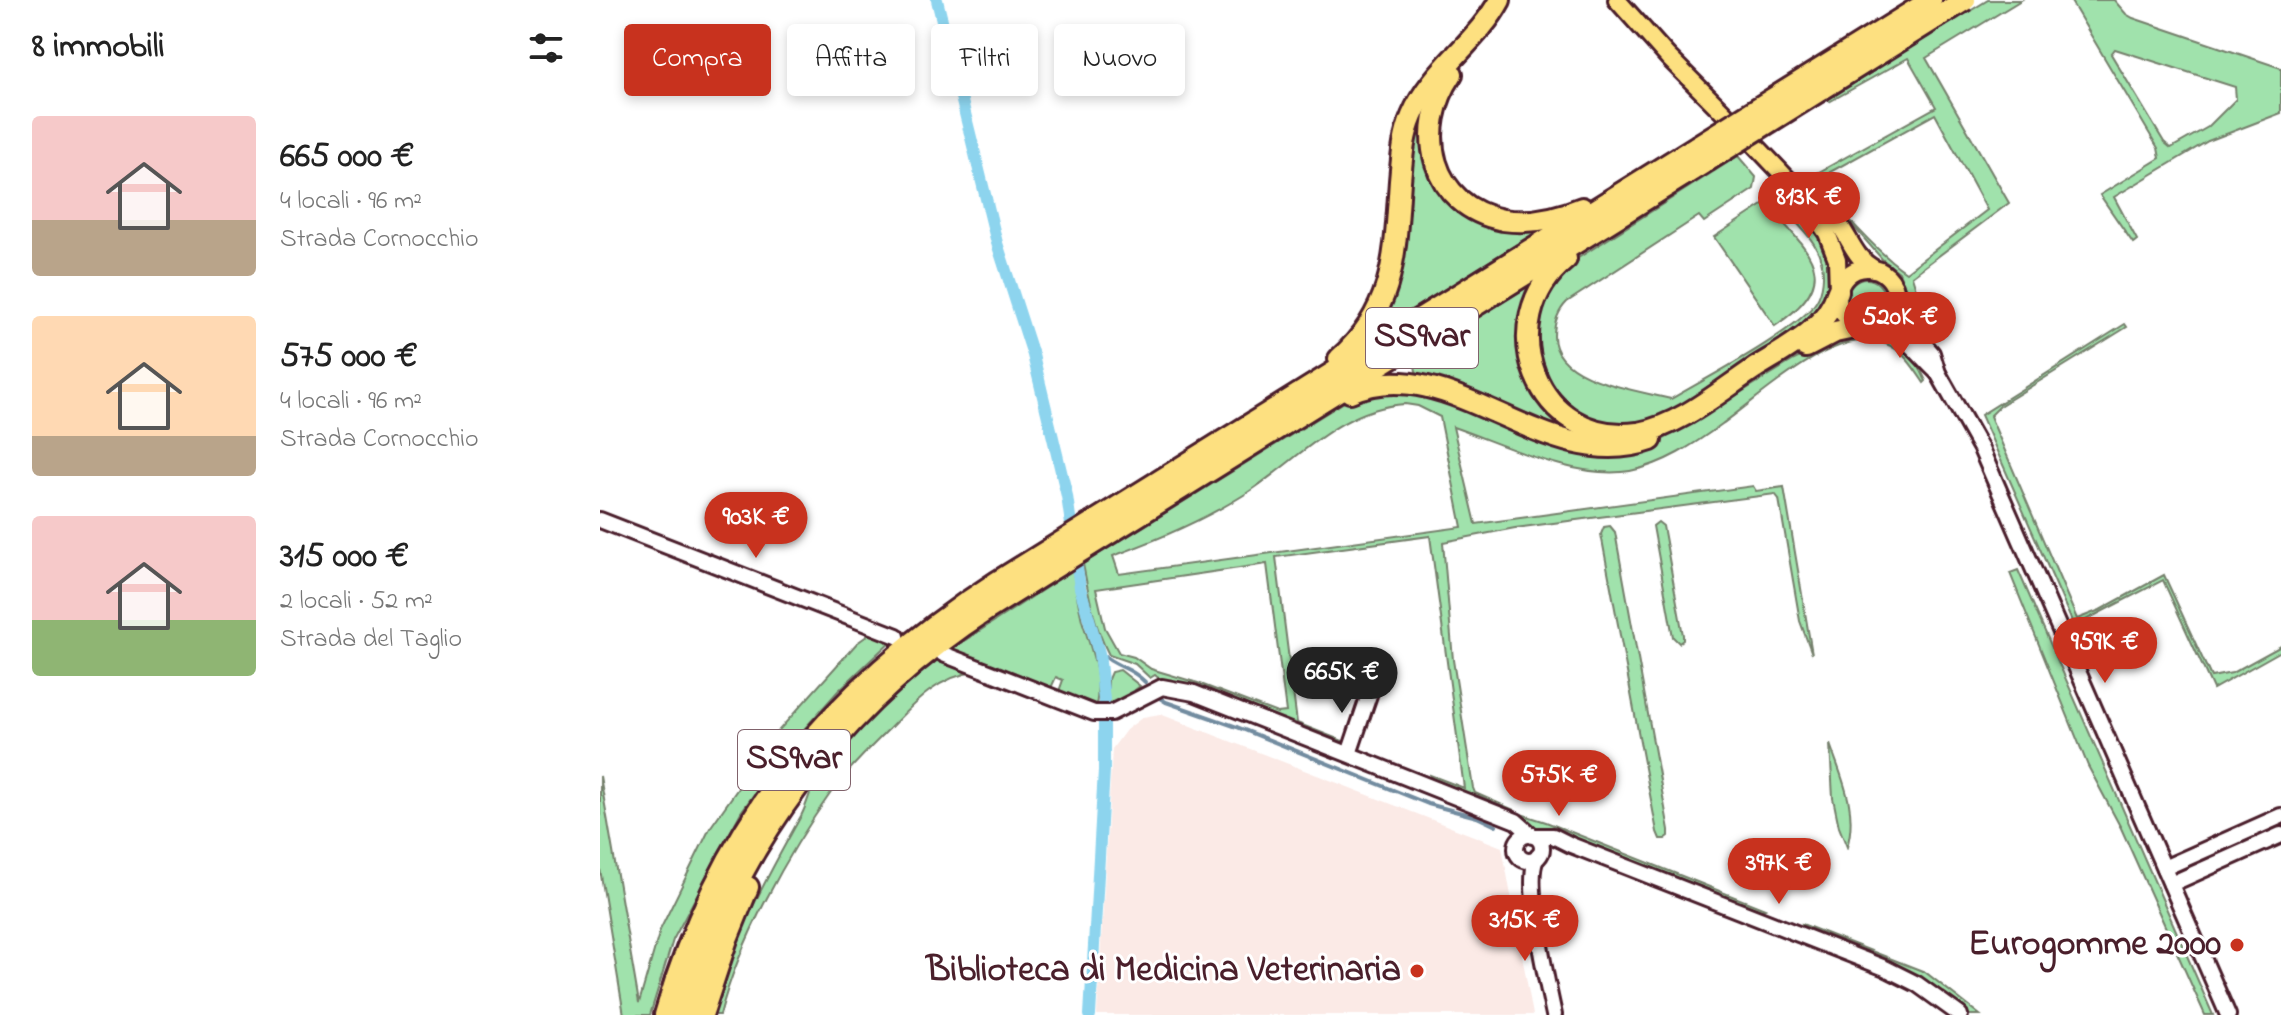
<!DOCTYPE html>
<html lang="it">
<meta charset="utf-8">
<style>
:root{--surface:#fff;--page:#f2f2f2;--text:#222;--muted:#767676;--accent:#c8321e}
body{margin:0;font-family:"Indie Flower",sans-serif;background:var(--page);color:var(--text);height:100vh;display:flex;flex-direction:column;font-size:30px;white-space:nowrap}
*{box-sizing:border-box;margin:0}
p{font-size:26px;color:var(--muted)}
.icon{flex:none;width:44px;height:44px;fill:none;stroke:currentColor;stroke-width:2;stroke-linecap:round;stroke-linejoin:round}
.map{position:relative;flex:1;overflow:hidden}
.panel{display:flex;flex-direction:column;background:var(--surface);width:600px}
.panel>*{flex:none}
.hud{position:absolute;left:24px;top:24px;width:760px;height:72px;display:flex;gap:16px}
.price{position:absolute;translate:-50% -68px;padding:0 18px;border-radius:28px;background:var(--accent);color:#fff;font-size:26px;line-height:52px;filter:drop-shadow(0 2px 4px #0008)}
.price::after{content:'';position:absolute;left:50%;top:48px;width:24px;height:18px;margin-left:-12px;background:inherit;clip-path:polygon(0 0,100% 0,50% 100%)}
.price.on{background:#222;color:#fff}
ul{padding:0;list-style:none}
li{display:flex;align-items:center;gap:24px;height:200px;padding:0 32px}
li span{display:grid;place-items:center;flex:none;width:224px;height:160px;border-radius:8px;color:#555}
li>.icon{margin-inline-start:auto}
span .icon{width:96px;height:96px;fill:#fffc;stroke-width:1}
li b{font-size:34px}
h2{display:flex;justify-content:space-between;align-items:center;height:96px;padding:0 32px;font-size:34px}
.chip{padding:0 28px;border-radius:8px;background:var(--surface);box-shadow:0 4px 12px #0003;font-size:28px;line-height:72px}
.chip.on{background:var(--accent);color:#fff}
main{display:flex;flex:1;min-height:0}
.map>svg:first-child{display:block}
.built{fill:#fbeae6}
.green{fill:#a0e2ac;stroke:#75806c;stroke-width:2;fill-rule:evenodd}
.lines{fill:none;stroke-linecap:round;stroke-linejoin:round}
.stream{stroke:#728ca0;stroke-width:4}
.canal{stroke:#8dd4ee;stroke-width:12}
.minor-casing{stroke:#4a1f2b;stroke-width:20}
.major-casing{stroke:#4a1f2b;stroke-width:22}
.highway-casing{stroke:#4a1f2b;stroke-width:26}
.minor{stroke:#fff;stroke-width:14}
.major{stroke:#fde080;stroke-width:16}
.highway{stroke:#fde080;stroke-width:20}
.highway-bridge-casing{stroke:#4a1f2b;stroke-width:26;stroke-linecap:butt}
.highway-bridge{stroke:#fde080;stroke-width:20}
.poi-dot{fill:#c8321e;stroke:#fff;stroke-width:3}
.labels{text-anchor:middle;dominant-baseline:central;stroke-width:6;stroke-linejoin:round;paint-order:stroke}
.shield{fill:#fff;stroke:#80626b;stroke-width:2}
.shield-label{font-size:34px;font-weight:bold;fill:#4a1f2b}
.poi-label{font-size:36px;font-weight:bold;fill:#4a1f2b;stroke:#fff;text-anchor:end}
</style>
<main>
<section class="panel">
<h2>8 immobili<svg class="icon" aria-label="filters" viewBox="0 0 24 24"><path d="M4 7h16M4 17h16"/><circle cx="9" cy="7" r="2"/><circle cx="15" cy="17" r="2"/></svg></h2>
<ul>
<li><span style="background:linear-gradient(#f6c9c9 65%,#b9a48a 0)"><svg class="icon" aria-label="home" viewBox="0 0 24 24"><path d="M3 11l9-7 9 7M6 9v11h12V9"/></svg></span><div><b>665 000 €</b><p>4 locali · 96 m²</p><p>Strada Cornocchio</p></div></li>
<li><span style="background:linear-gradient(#ffd9b3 75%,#b9a48a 0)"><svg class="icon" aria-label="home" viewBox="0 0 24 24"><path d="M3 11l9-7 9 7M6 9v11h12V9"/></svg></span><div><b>575 000 €</b><p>4 locali · 96 m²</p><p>Strada Cornocchio</p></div></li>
<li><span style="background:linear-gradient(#f6c9c9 65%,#8fb573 0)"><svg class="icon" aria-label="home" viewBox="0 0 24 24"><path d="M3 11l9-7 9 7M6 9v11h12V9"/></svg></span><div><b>315 000 €</b><p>2 locali · 52 m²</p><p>Strada del Taglio</p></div></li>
</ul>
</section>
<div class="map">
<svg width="1681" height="1015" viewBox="0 0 1681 1015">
<rect width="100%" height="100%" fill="#fff"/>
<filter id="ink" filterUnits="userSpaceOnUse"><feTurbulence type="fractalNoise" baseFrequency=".0125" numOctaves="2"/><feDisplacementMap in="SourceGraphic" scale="16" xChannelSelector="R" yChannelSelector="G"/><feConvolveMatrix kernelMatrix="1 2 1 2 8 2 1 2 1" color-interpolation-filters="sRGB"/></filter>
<g filter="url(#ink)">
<path class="built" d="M 560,714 L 902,847 L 933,1015 L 497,1015 L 512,749 L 526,730 L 543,717 Z"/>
<g class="green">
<path d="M 1388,0 L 1421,0 L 1326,58 L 1409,203 L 1312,276 L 1316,289 L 1308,295 L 1299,272 L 1282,259 L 1210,177 L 1336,107 L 1308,58 L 1229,102 L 1227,99 ZM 1335,114 L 1387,210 L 1306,272 C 1283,257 1229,203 1221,177 Z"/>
<path d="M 1470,0 L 1514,0 L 1526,14 L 1533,18 L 1681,68 L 1681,113 L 1608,141 L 1514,197 L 1537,240 L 1533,243 L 1500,195 L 1560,158 L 1558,148 ZM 1515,49 L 1635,87 L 1636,99 L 1608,127 L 1571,148 L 1564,142 L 1511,54 Z"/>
<path d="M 823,114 L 823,151 L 833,178 L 936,232 L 787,325 L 785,314 L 809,142 Z"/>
<path d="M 1138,156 L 1156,177 L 1154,189 L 1104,222 L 1099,216 L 967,302 C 958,311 954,324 954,336 C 954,381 1037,390 1071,399 C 1103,380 1199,330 1216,302 C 1223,291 1225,273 1221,260 C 1216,240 1198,225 1185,210 L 1189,204 L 1218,232 L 1229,254 L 1231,285 L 1217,317 L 1075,414 L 1025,429 L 973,413 L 941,376 L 934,317 L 964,267 Z"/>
<path d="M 1166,203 C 1204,249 1249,276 1175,326 L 1114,237 Z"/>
<circle cx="1266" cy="297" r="18"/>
<path d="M 926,288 L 928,293 L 920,336 L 971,430 L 969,433 L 821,377 L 816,371 L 814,360 L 819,354 Z"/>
<path d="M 1525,324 L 1527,327 L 1401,405 L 1390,416 L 1477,619 L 1500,610 L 1564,575 L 1611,677 L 1632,673 L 1681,646 L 1681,651 L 1613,689 L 1563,580 L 1474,626 L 1381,415 Z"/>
<path d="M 1273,334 C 1300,339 1316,357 1326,381 L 1324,383 C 1314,368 1303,350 1286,344 C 1235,324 1161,397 1122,424 C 1095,444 1063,465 1030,471 C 975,480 905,445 853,427 L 876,524 L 1153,486 L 1156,491 L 1184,487 L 1212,654 L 1200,621 L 1179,499 L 1175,494 L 915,528 L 843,542 L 853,660 L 873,788 L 875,793 L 914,810 L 913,812 L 834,782 L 830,778 L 830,775 L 864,788 L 830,536 L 676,557 L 697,723 L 743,741 L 738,745 L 583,685 L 561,680 L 555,675 L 550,678 L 535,664 L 509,655 C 494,626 489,596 483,564 L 749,399 L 814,389 L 973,449 L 1059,442 L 1194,360 L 1226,344 ZM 805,404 L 818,406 L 840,417 L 862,527 L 519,574 L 513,556 C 560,539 604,520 647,493 C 698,460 740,408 805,404 ZM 667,564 L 686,712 L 677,713 L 598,683 L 551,669 L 534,657 L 519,653 L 505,628 L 496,589 Z"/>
<path d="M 1058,522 L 1063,526 L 1083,635 L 1083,640 L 1079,643 L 1073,637 L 1053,526 Z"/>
<path d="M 1010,526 L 1015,532 L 1069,830 L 1069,836 L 1065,839 L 1060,839 L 1057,832 L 1001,534 L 1004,527 Z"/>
<path d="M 473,570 C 475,587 478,603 482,620 C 491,650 502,674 496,706 L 458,694 L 463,680 L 456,677 L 451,688 L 448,689 L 347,652 Z"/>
<path d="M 1418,570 L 1613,1015 L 1605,1015 L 1521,828 L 1488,766 L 1410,573 Z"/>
<path d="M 271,633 L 292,640 L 238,691 L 190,745 L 141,812 L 73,940 L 50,1015 L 24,1015 L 0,869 L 0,776 L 39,1003 L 60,930 L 110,828 L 179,730 L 257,643 Z"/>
<path d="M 340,658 L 375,672 C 339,676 314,703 290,728 C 270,748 249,768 232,791 C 188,853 139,941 120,1015 L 110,1015 C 131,944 165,880 201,816 C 208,803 210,788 218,777 C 250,731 297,692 340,658 Z"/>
<path d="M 520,670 L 540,686 L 535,690 L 536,692 L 514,704 L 508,702 L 508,679 L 511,672 Z"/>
<path d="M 1230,744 C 1242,779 1258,810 1247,847 L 1239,827 L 1233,798 Z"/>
<path d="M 921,814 L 946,822 L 1165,909 L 1158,912 L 935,827 L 920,818 Z"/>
<path d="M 1202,924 L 1325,972 L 1380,1015 L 1368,1015 L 1338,991 L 1203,929 Z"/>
</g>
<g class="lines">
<g class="stream">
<path d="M 497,645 C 508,668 527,663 545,682"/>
<path d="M 555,695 L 566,702 L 637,727 L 828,804 L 877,817 L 896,826"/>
</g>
<path class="canal" d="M 337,0 L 397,243 L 433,355 L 467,496 L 480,588 L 499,653 L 504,700 L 504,770 L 490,1015"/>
<g class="minor-casing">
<g id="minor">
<path d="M 1295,297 L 1298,314 L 1332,353 L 1338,373 L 1381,449 L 1628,1015"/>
<path d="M 1268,325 C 1301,327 1316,353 1338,373"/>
<path d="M 0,520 L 297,636"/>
<path d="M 343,654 L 494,713 L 511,713 L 562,687 L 594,693 L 916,821 L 933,836 L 953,836 L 971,845 L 1285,968 L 1317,984 L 1360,1015"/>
<path d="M 749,754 L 771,689"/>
<circle cx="929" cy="848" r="13"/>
<path d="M 938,856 C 922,876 948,986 954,1015"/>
<path d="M 1564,868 L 1681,816"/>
<path d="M 1571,884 L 1681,835"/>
</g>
</g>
<g class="major-casing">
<g id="major">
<path d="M 1017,0 L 1068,57 L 1125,114"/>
<path d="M 1155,145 L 1195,187 L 1227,233 L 1237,259 L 1238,290"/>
<path d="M 1200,190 C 1215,200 1229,209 1239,224 C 1251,241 1255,258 1274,269"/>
<circle cx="1267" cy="297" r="29"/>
</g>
</g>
<g class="highway-casing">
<g id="highway">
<path d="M 852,74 C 814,130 830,206 903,220 C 930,224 958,218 982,208"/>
<path d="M 966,259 C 889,322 937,447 1038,433 C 1080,426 1120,391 1155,368 C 1187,348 1226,330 1238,291"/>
<path d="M 1206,347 L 1235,332 L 1268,325"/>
<path d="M 739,359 C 796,309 795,251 800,181 C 802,159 803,137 812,116 C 831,70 877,43 900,0"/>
<path d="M 750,392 C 851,348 945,478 1051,440"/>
<path d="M 65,1015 C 120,823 231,689 397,582 L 1097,146"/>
<path d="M 84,1015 C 133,847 241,704 388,609 L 1107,161"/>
<path d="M 102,1015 L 127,939 L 148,887"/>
</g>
</g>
<use href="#minor" class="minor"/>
<use href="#major" class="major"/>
<use href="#highway" class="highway"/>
<g class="highway-bridge-casing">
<g id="highway-bridge">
<path d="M 1097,146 L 1331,0"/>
<path d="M 1107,161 L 1365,0"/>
</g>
</g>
<use href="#highway-bridge" class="highway-bridge"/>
</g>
</g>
<g class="poi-dot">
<circle cx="1637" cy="945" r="8"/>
<circle cx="817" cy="971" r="8"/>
</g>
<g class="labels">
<g class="shield">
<rect x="766" y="308" width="112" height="60" rx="6"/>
<rect x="138" y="730" width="112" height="60" rx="6"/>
</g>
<g class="shield-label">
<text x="822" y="338">SS9var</text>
<text x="194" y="760">SS9var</text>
</g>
<g class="poi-label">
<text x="1621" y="945">Eurogomme 2000</text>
<text x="801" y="971">Biblioteca di Medicina Veterinaria</text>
</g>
</g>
</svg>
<b class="price" style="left:1209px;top:240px">813K €</b>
<b class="price" style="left:1300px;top:360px">520K €</b>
<b class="price" style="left:156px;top:560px">903K €</b>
<b class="price" style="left:1505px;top:685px">959K €</b>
<b class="price on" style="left:742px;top:715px">665K €</b>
<b class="price" style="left:959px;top:818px">575K €</b>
<b class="price" style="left:1179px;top:906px">397K €</b>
<b class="price" style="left:925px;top:963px">315K €</b>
<div class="hud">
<a class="chip on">Compra</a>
<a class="chip">Affitta</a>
<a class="chip">Filtri</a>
<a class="chip">Nuovo</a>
</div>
</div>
</main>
